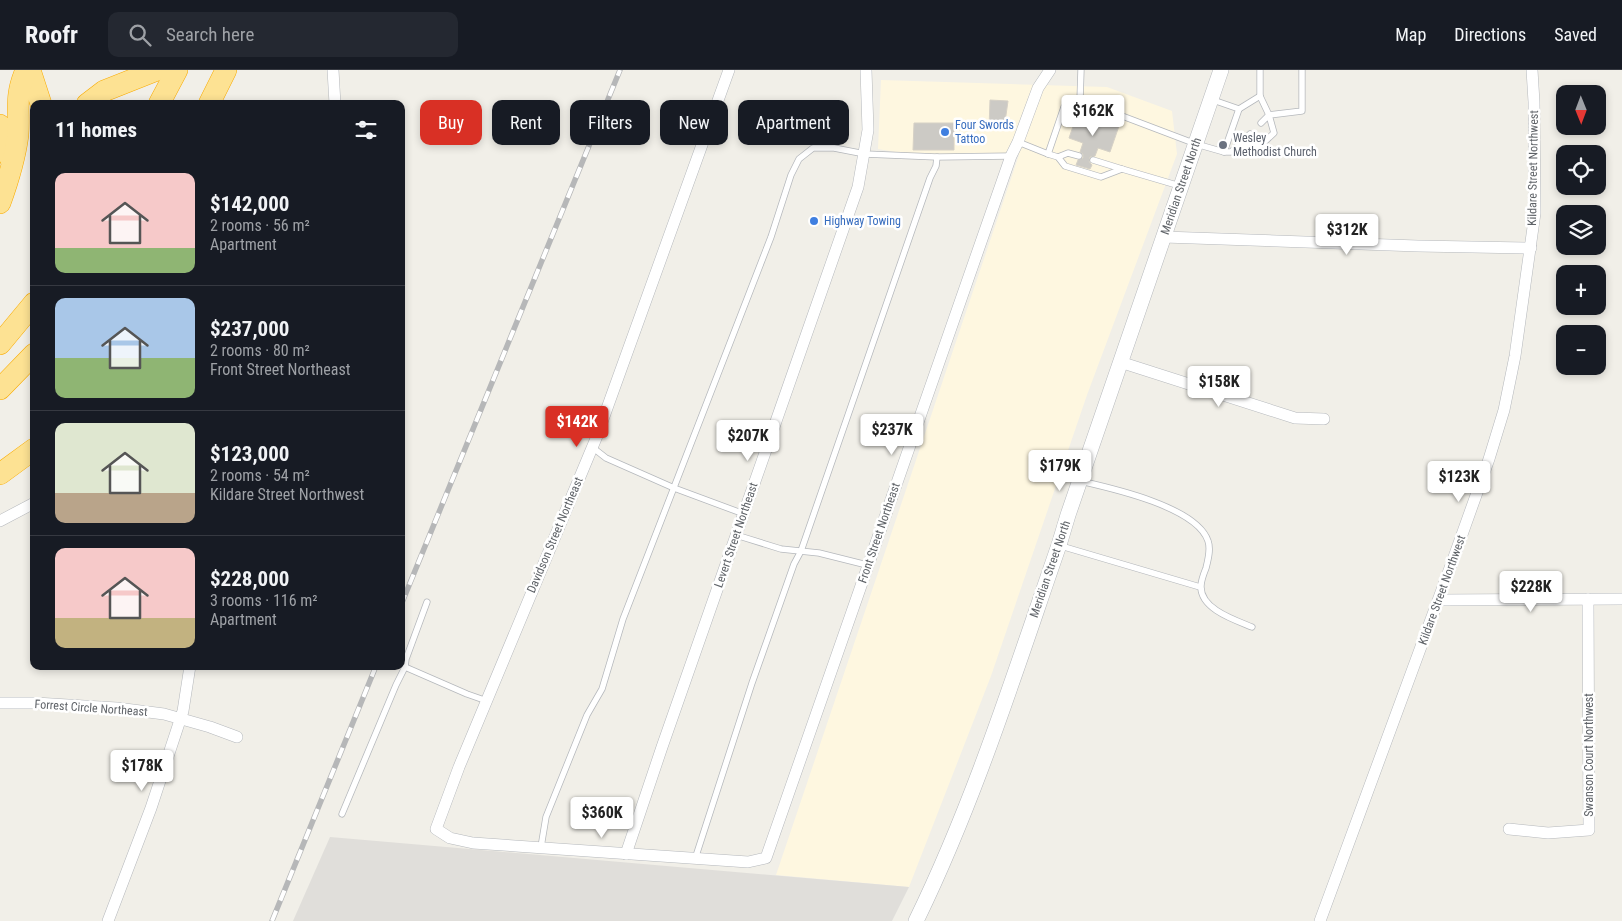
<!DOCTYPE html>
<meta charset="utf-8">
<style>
:root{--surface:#171b24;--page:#242831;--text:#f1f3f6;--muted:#9ea1a6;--line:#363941;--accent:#d93025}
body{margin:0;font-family:"Roboto Condensed",sans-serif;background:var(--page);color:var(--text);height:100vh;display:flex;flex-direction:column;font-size:19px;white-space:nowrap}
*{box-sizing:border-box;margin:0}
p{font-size:16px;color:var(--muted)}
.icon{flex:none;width:28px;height:28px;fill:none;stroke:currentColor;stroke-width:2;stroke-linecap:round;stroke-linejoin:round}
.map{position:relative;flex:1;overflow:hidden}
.side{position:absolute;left:30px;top:30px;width:375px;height:570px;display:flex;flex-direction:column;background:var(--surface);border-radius:10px;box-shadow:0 2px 8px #0003}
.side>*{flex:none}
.banner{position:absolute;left:420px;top:30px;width:475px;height:45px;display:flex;gap:10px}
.needle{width:32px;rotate:179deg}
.controls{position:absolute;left:1556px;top:15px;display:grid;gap:10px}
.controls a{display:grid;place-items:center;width:50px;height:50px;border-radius:10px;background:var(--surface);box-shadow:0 2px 8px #0003;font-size:25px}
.price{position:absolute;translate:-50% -42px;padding:0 11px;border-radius:5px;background:#fff;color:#222;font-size:16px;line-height:32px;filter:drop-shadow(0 1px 2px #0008)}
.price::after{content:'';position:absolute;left:50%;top:30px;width:15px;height:11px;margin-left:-8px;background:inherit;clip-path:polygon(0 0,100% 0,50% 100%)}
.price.current{background:var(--accent);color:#fff}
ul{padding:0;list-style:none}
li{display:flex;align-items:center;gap:15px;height:125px;padding:0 25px}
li+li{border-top:1px solid var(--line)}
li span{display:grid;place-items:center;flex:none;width:140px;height:100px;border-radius:10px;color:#555}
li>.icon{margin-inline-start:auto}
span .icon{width:60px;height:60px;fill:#fffc;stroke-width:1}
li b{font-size:21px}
h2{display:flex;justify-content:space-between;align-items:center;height:60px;padding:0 25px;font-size:21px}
.chip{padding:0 18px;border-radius:10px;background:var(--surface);box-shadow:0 2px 8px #0003;font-size:18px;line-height:45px}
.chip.current{background:var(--accent);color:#fff}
header{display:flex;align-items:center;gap:30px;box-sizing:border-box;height:70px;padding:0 25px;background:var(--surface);border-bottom:1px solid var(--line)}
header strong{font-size:24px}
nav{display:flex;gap:28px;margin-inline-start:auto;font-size:18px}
.search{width:350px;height:45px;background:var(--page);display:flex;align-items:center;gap:12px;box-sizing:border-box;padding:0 18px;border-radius:10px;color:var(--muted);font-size:19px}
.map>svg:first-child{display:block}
.commercial{fill:#fef7e0}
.industrial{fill:#e0deda}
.building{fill:#cccac5;stroke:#d6d1c6}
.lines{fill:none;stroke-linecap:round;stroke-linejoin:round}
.service-casing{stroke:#b5b8bc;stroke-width:7}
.minor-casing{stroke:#b5b8bc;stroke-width:12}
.tertiary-casing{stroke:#b5b8bc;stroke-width:16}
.motorway-casing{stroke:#f9ab00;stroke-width:22}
.service{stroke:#fff;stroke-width:5.5}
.minor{stroke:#fff;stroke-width:11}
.tertiary{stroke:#fff;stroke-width:15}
.motorway{stroke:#fde293;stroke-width:21}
.rail-casing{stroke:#b6b7b8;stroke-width:5.5}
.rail{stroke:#fff;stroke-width:4;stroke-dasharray:11;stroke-linecap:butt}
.shop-dot{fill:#3f7fe0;stroke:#fff;stroke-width:2}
.worship-dot{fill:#6b7280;stroke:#fff;stroke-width:2}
.labels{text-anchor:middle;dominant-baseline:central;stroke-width:5;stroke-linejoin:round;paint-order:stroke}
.shop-label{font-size:12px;fill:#366cbe;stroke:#fff;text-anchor:start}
.worship-label{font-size:12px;fill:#5b616d;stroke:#fff;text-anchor:start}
.street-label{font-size:12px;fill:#5f6368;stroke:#fff}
</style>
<header>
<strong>Roofr</strong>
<div class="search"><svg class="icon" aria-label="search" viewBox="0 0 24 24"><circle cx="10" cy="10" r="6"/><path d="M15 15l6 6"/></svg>Search here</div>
<nav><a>Map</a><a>Directions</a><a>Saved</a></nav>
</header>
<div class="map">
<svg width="1622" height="851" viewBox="0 0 1622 851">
<rect width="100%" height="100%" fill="#f1efe8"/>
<path class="commercial" d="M 881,10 L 1107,17 L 1172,41 L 1177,84 L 1087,325 L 991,606 L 909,817 L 776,805 L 1019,85 L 907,84 L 878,79 Z"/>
<path class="industrial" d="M 330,767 L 909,817 L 892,851 L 293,851 Z"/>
<g class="building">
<path d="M 990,30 L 1008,31 L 1004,59 L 989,59 Z"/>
<path d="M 1078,42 L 1119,56 L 1110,82 L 1098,78 L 1095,86 L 1090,87 L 1089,92 L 1092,95 L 1090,99 L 1076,95 L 1078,90 L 1083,88 L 1083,84 L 1080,82 L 1083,73 L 1069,68 Z"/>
<path d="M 914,53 L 954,53 L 954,80 L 913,80 Z"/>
</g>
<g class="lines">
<g class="service-casing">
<g id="service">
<path d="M 1081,0 L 1080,30 L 1196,74 L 1224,82 L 1239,39"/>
<path d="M 1260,0 L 1260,26 L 1269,45 L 1302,41 L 1302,0"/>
<path d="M 1213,30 L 1239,39 L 1260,26"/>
<path d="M 1018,72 L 1048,84 L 1064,37 L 1080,30"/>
<path d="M 1240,74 L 1260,76 L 1274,63 L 1269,45 L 1261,53"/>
<path d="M 1224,82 L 1231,82 L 1250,64"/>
<path d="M 1048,84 L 1058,87 L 1065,96 L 1101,107 L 1122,99 L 1180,116"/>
<path d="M 1058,87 L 1068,83 L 1079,86"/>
<path d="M 1093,90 L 1122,99"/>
<path d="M 592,377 L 606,388 L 674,418 L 744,444"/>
<path d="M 1080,411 C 1111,418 1197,437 1208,471 C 1211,479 1208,490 1206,498 C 1204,503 1201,511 1201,516 C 1200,539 1235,550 1252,557"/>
<path d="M 736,465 L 781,479 L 819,483 L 867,495"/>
<path d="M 1061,476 L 1200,517"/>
<path d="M 405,597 L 467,624 L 487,631"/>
<path d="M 342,744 L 396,615 L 405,597 L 406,589 L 427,532"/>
<path d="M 541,777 L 546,747 L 587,645 L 602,619 L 623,549 L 771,167 L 791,105 L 799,89 L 813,78 L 834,78 L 865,84 L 937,87 L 1010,86"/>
<path d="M 695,789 L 752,613 L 794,494 L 801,481 L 930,108 L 936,96 L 937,87"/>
</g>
</g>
<g class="minor-casing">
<g id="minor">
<path d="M 333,0 L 335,34"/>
<path d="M 729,0 L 597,366 L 459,697 L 436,759 L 450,768 L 473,773 L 748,792 L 766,788 L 1011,86 L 1018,72 L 1038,18 L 1050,0"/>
<path d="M 1164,167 L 1418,176 L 1531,178"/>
<path d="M 1120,292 L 1295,348 L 1324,349"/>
<path d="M 0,451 L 34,433"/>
<path d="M 1439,530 L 1622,529"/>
<path d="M 0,633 L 36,633 L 117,638 L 164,644 L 210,657 L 237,667"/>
<path d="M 1509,759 L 1548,763 L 1589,760 L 1588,529"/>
<path d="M 626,784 L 662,677 L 858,117 L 868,60 L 866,0"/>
<path d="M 108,851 L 151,738 L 183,641 L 190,596"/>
<path d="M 1320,851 L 1454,487 L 1489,389 L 1504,340 L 1515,286 L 1535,143 L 1534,32 L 1532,0"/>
</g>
</g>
<g class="tertiary-casing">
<path id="tertiary" d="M 916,851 C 975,730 1015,602 1059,475 L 1068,445 L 1221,0"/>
</g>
<g class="motorway-casing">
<g id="motorway">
<path d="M 30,0 L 41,34"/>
<path d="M 87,34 L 104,21 L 157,0"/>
<path d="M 159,34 L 177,0"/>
<path d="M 209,34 L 226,0"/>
<path d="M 0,55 L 8,76 L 10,88"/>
<path d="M 0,133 C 8,111 15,88 18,65 C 20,38 14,28 26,0"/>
<path d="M 0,274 L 34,233"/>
<path d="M 0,319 L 34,284"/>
<path d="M 0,404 L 34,379"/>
</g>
</g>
<use href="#service" class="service"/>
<use href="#minor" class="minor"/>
<use href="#tertiary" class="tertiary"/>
<use href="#motorway" class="motorway"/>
<g class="rail-casing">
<g id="rail">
<path d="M 401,535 L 620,0"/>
<path d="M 272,851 L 376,596"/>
</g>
</g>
<use href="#rail" class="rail"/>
</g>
<g class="shop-dot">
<circle cx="945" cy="62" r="5"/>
<circle cx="814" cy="151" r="5"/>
</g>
<circle class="worship-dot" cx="1223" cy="75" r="5"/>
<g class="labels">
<g class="shop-label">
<text x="955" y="55">Four Swords<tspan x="955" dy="14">Tattoo</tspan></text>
<text x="824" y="151">Highway Towing</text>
</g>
<g class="worship-label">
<text x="1233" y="68">Wesley<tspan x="1233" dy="14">Methodist Church</tspan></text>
</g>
<g class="street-label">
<text transform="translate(1533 98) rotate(-89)">Kildare Street Northwest</text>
<text transform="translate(1181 116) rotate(-71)">Meridian Street North</text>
<text transform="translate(879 463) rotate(-71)">Front Street Northeast</text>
<text transform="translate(555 465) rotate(-67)">Davidson Street Northeast</text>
<text transform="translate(736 465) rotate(-71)">Levert Street Northeast</text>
<text transform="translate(1050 499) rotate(-71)">Meridian Street North</text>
<text transform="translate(1442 520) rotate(-70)">Kildare Street Northwest</text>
<text transform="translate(91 638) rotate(4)">Forrest Circle Northeast</text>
<text transform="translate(1589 685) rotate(-90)">Swanson Court Northwest</text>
</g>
</g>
</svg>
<div class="controls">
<a><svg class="needle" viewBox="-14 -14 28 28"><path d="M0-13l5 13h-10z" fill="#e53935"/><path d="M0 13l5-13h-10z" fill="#9ea1a6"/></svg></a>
<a><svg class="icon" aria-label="locate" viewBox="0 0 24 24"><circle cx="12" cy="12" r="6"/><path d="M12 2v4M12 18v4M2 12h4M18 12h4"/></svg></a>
<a><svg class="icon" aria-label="layers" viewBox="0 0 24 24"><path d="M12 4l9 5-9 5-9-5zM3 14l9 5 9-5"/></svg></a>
<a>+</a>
<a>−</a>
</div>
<b class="price" style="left:1093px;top:67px">$162K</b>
<b class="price" style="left:1347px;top:186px">$312K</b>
<b class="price" style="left:1219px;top:338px">$158K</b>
<b class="price current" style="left:577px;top:378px">$142K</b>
<b class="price" style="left:892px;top:386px">$237K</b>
<b class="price" style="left:748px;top:392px">$207K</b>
<b class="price" style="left:1060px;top:422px">$179K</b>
<b class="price" style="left:1459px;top:433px">$123K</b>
<b class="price" style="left:1531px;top:543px">$228K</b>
<b class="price" style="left:142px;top:722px">$178K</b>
<b class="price" style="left:602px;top:769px">$360K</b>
<div class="banner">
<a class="chip current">Buy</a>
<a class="chip">Rent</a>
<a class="chip">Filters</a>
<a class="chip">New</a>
<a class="chip">Apartment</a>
</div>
<section class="side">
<h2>11 homes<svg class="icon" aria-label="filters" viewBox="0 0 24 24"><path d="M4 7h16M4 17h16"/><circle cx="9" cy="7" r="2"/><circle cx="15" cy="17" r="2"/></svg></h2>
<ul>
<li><span style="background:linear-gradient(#f6c9c9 75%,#8fb573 0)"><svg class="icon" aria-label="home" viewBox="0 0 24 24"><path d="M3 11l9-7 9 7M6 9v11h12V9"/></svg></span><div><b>$142,000</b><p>2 rooms · 56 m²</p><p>Apartment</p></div></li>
<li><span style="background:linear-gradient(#a9c7e8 60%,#8fb573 0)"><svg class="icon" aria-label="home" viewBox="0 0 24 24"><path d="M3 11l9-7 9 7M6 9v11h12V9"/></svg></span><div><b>$237,000</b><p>2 rooms · 80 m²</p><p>Front Street Northeast</p></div></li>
<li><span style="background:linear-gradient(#dfe7d0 70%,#b9a48a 0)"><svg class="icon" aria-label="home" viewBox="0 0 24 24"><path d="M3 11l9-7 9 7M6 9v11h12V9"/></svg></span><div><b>$123,000</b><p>2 rooms · 54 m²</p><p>Kildare Street Northwest</p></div></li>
<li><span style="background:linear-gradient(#f6c9c9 70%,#c2b280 0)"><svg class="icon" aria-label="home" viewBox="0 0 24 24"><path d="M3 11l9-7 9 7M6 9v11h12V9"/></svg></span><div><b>$228,000</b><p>3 rooms · 116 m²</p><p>Apartment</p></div></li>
</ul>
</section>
</div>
